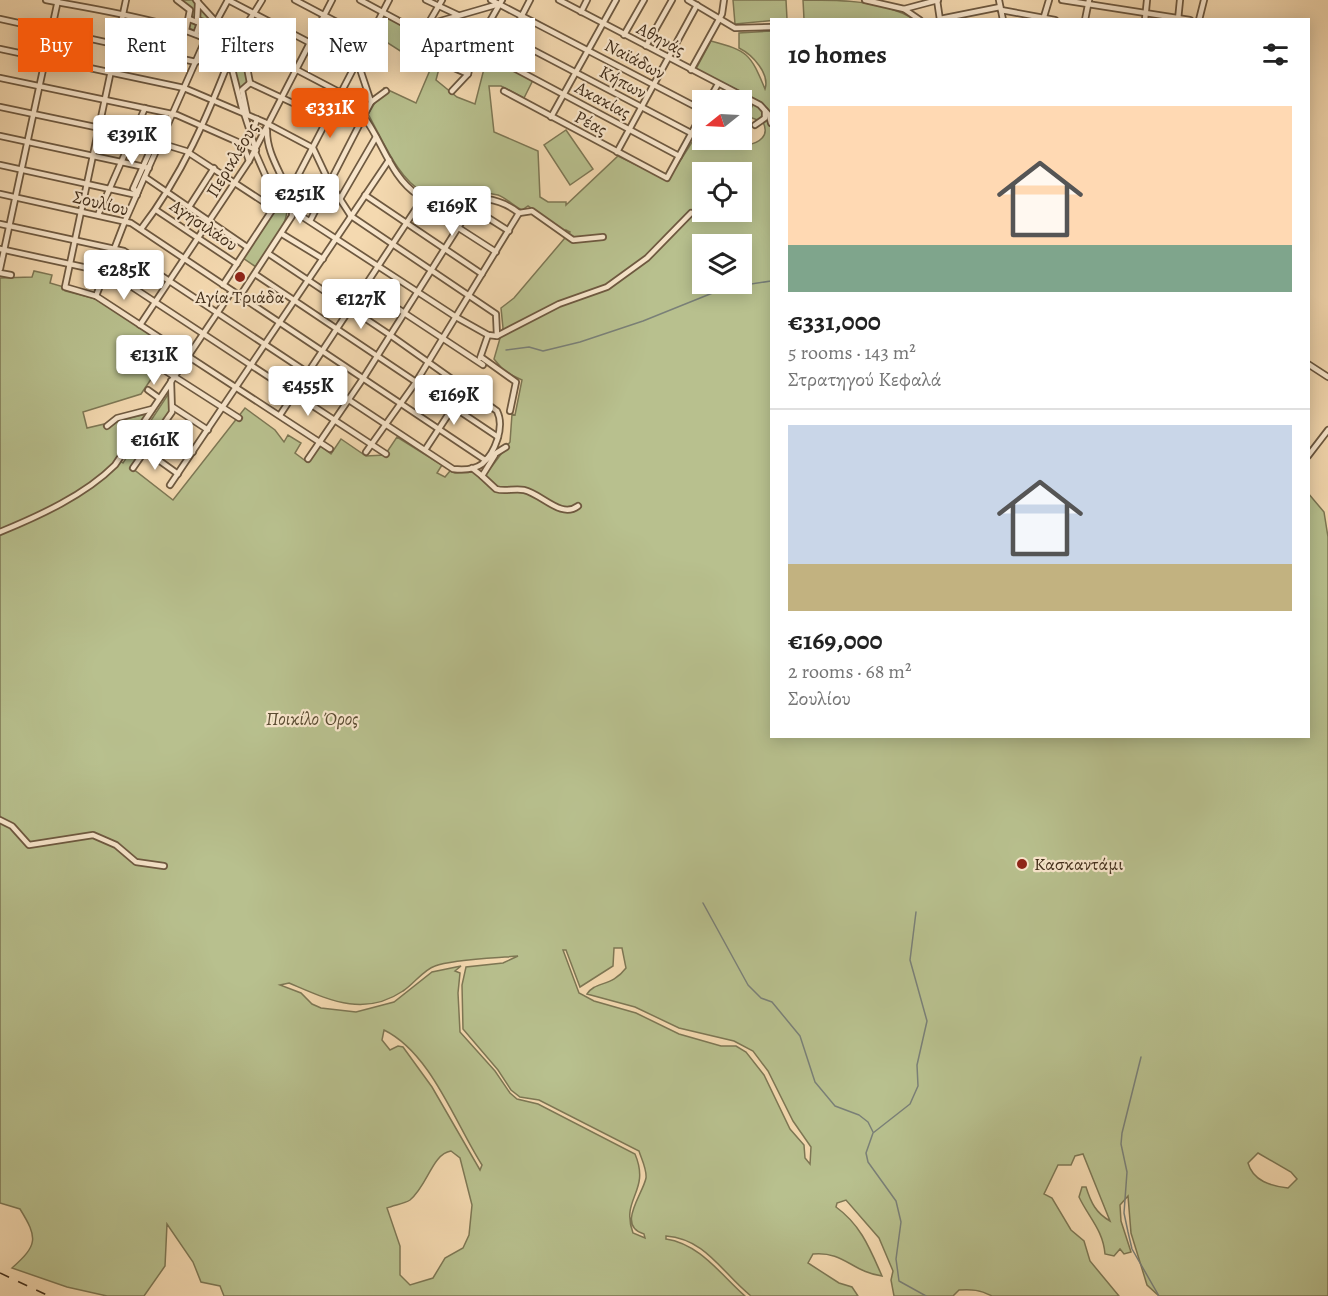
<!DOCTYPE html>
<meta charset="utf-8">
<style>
:root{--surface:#fff;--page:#f2f2f2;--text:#222;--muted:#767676;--line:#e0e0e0;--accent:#ea580c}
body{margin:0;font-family:Alegreya,serif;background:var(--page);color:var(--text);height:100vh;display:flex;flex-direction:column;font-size:22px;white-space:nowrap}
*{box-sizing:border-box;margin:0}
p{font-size:20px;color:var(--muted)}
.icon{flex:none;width:33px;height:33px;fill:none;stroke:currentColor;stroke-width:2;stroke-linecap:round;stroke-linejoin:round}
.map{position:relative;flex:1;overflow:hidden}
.panel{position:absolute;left:770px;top:18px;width:540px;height:720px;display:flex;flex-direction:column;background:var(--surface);border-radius:0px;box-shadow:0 3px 15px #0003}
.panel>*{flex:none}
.top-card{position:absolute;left:18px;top:18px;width:570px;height:54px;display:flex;gap:12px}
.needle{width:39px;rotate:252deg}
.tools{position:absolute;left:692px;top:90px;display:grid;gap:12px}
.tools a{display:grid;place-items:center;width:60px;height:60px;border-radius:0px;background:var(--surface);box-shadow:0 3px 15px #0003;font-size:30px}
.price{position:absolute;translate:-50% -51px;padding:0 14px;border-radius:6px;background:#fff;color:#222;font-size:20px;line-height:39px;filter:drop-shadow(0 2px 3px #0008)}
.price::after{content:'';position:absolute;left:50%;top:36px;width:18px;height:14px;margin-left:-9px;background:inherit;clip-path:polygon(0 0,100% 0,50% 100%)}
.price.selected{background:var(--accent);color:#fff}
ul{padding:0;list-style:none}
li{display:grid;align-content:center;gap:12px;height:318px;padding:0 18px}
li+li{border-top:2px solid var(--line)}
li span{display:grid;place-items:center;height:186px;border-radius:0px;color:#555}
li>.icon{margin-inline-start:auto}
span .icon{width:108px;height:108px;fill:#fffc;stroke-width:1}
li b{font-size:26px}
h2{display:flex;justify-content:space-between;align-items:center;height:72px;padding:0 18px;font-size:26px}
.tag{padding:0 21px;border-radius:0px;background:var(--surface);box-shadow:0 3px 15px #0003;font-size:21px;line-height:54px}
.tag.selected{background:var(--accent);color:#fff}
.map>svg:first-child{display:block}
.green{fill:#b8c08e;stroke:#7d7754;stroke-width:1.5;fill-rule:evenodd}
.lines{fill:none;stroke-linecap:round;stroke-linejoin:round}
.stream{stroke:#7a8078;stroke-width:1.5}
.minor-casing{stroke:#6e5940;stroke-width:8}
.minor{stroke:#f8e6cc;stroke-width:4.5}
.rail{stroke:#422e1a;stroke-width:1.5;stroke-dasharray:10 10;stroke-linecap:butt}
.poi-dot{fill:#8f2418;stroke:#f8e6cc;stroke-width:2}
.labels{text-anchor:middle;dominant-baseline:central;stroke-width:4.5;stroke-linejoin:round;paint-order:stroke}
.street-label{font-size:18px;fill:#422e1a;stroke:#f8e6cc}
.poi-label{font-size:18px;fill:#422e1a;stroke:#f8e6cc}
.park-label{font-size:18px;font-style:italic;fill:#5a4b31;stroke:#f8e6cc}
</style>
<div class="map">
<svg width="1328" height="1296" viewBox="0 0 1328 1296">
<rect width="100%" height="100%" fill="#f4d9b0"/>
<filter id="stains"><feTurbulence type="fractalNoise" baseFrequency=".00333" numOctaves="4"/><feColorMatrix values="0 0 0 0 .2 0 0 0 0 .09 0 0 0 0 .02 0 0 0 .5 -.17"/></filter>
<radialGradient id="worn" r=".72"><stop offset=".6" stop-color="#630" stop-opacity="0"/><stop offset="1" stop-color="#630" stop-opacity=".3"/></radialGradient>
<g class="green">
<path d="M 179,0 L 195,0 C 211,19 215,28 237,40 L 231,50 L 209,39 L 210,36 L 188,28 L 192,10 Z"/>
<path d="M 733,0 L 786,0 L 787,19 L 735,24 Z"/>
<path d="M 803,0 C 842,0 880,0 914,19 L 804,19 Z"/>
<path d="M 383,12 L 406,24 L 401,26 L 435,48 L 445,46 L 436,80 L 457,97 L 475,104 L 487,57 L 533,80 L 524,98 L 501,86 L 489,86 L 494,132 L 538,151 L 540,197 L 548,202 L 566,202 L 566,205 L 618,156 L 668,180 L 699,131 L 702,131 L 702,140 L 737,140 L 747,145 C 759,143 770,136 763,122 L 747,116 L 753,105 L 761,102 L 696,69 L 711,41 C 748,51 750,53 765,89 C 770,74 753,55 739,48 L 739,33 L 771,31 L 771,736 L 1308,736 L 1308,493 L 1324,512 L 1328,537 L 1328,1296 L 1159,1296 L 1147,1285 L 1131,1233 L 1128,1196 L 1120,1205 L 1121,1221 L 1131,1252 L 1124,1254 L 1120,1249 L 1114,1256 L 1105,1254 C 1103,1230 1089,1218 1079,1197 L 1082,1187 L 1086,1187 C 1091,1203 1096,1213 1110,1221 L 1083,1154 L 1075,1156 L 1071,1165 L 1058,1165 L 1044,1194 L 1052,1198 L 1071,1230 L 1084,1241 L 1090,1261 L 1119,1296 L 992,1296 C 980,1290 972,1289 959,1290 L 953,1296 L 894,1296 L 891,1280 L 893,1271 L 879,1238 L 846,1200 L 837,1203 L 836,1207 C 861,1225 870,1249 882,1276 C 852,1272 844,1251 813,1254 L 808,1263 L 839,1283 L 852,1287 L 858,1296 L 751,1296 C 722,1273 706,1239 666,1236 L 666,1239 C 700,1244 721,1275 745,1296 L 224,1296 L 220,1286 L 201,1282 L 193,1262 L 167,1224 L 165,1266 L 144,1296 L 107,1296 L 67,1287 L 12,1268 C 38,1245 38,1238 20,1209 L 0,1203 L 0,278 L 32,277 L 34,271 L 52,275 L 50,283 L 64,287 L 65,291 L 96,299 L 161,341 L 153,353 L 164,360 L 141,394 L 83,412 L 87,428 L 147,414 L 118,459 L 123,463 L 171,390 L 171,412 L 132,468 L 173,500 L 245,408 L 275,430 L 284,442 L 288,435 L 301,443 L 295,453 L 307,462 L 319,445 L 331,454 L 341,439 L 366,456 L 385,455 L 397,437 L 442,465 L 437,473 L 445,477 L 450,471 L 455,473 L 474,472 L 485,481 L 484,477 L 510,442 L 512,414 L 515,415 L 522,380 L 505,372 L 494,359 L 503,328 L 501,308 L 514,298 L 570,232 L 566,230 L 566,232 L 528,206 L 522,210 C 514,206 506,198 498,195 C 474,188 445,204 424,193 C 397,178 383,140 368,114 L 384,88 L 416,103 L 430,70 L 377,36 L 380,31 L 371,34 ZM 702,172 L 741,172 L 741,212 L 702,212 ZM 702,244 L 741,244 L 741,284 L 702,284 ZM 614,948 L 622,948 L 626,968 C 612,987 595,981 587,994 L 635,1007 L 679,1028 L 734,1041 L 753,1051 L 768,1071 L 793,1121 L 811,1147 L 810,1164 L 805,1158 L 804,1145 L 790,1129 L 764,1075 L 746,1052 L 736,1046 L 721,1046 L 679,1034 L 636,1013 L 594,1001 L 579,993 L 563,950 L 566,950 L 580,987 L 613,966 ZM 518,956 L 503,963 L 466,967 L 462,985 L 463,1029 L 498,1070 L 511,1090 L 520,1097 L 539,1100 L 639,1151 C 641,1158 647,1169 646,1178 C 643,1194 616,1226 644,1234 L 645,1238 L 633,1233 C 620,1198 651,1192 635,1154 L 538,1104 L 517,1099 L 510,1093 L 495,1071 L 460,1032 L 458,993 L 460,973 L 455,971 L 461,966 L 432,972 L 394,1002 L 356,1012 L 321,1008 L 312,1004 L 301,993 L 280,985 L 289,983 C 327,999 363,1018 403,991 C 414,984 423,970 435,966 C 452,959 497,958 518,956 ZM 384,1030 C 431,1053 455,1123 482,1165 L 480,1170 L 432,1087 L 403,1047 L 398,1046 L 390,1050 L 382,1040 ZM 451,1151 L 460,1158 L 472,1205 L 469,1235 L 463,1248 L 445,1258 L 433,1278 L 410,1285 L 400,1275 L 400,1246 L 387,1208 C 394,1205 404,1204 410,1200 C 428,1185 432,1154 451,1151 ZM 1258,1153 L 1291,1172 L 1297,1179 L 1288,1188 C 1271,1186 1253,1181 1248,1163 Z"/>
<path d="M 239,45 L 249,80 L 241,90 L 244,107 L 232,60 Z"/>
<path d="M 566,130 L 593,169 L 570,185 L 544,145 Z"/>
<path d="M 285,193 C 295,221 271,244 256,267 L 243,258 Z"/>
</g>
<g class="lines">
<g class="stream">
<path d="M 506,350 L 529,347 L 543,351 L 580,342 L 643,321 L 725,288 L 771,281"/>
<path d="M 703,903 L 748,985 L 761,998 L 772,1002 L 800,1036 L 815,1082 L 835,1106 L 859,1115 L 868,1122 L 873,1132"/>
<path d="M 916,912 L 910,960 L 927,1021 L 917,1065 L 918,1086 L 910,1104 L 873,1133 L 866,1153 L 868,1162 L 896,1201 L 901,1222 L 896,1259 L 899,1281 L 926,1296"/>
<path d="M 1141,1057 L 1122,1133 L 1121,1144 L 1127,1172 L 1124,1213 L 1128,1232 L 1132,1249 L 1159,1296"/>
</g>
<g class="minor-casing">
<g id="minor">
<path d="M 46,0 C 85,8 210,25 231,57"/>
<path d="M 126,0 L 65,287 L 96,296 L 330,449"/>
<path d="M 177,0 L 190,10 L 186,30"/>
<path d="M 196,0 L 216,22 L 217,28 L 341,93"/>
<path d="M 228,0 L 360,69 L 371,102 L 310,221"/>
<path d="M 295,0 L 369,39"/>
<path d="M 360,0 L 438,42 L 459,42 L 512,67 L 679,156"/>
<path d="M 426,0 L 458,15"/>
<path d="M 491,0 L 702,110"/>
<path d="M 559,0 L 760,105 L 769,115 L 771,123"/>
<path d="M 688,0 L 735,28 L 771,27"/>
<path d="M 865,0 L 904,9 L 920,20"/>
<path d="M 937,0 L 940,20"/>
<path d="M 999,0 L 1003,20"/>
<path d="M 1062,0 L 1190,20"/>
<path d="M 904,9 L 938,0"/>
<path d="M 1001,10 L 1055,20"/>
<path d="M 581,12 L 587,0"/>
<path d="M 0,19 L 196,62"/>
<path d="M 189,19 L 200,23 L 196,34"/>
<path d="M 940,19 L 1000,7"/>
<path d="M 198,20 L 206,23 L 215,21"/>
<path d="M 1043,20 L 1049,0"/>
<path d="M 1085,20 L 1089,0"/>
<path d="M 1145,20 L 1147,0"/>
<path d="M 1178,20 L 1180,0"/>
<path d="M 1199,20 L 1204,0"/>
<path d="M 197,22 L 198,2"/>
<path d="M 216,22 L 228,0"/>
<path d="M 428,24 L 442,0"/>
<path d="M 416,28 L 499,4"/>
<path d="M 624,35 L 644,0"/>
<path d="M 510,38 L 691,133"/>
<path d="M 242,42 L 250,83"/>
<path d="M 646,46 L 672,0"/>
<path d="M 0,49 L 184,88 L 264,122 L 313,148 L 329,182 L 351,216 L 496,314 L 497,336"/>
<path d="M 502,54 L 530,0"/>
<path d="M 197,60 L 226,70"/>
<path d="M 230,61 L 243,112"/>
<path d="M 443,63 L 468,74"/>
<path d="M 691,70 L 722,14 L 724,0"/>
<path d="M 0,78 L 177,115 L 256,150"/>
<path d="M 250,83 L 327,119"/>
<path d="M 452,91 L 468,74 L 474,49 L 502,0"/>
<path d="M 504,91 L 667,178 L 702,114"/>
<path d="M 709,100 L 718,84"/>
<path d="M 371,102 L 386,91"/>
<path d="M 0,107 L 133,135 L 186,151 L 273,208"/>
<path d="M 244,113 L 256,150"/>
<path d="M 247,114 L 242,90 L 250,83"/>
<path d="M 551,117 L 616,0"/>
<path d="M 257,119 L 254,128 L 265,133"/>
<path d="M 327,119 L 354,112 L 361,113 C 381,137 390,177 418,195 C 443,211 481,183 519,213"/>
<path d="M 755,125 L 765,118 L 765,111"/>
<path d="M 0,136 L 149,168"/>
<path d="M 243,144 L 249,161"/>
<path d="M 255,152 L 277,202"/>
<path d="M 617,152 L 697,5"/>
<path d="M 0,165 L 137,195"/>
<path d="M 145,177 L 247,247"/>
<path d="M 138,192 L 133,189 L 155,140"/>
<path d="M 0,194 L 131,223 L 485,460 L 506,447"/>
<path d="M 288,195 L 389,0"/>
<path d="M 365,195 L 482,274"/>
<path d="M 340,199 L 376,137"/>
<path d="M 420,203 L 496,252"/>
<path d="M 189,207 L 214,168"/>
<path d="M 471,207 L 509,231"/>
<path d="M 156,210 L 237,264"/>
<path d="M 292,210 L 456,317 L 488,335 L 497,336 L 559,304 L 607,287 L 647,258 L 691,213"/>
<path d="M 519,213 L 532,211 L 573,240 L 603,237"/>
<path d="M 98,215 L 145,108"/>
<path d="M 0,224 L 124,251 L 453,469 C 462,470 474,470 482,464 C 495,453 505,427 497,411 L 390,335 L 269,254"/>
<path d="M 141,229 C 182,176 208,115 232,53 C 239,34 252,17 262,0"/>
<path d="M 282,234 L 323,259"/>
<path d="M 0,249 L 111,273 L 386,454"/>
<path d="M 0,269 L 58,0"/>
<path d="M 0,273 L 11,275"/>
<path d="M 255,274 L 498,437"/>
<path d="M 223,285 L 286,189"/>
<path d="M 365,287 L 483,365"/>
<path d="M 96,296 L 125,221 L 206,38"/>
<path d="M 240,296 L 292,216 C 294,186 266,161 267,130"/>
<path d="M 140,325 L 249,161 L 332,0"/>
<path d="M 481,357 L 516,382 L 510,411"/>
<path d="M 480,358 L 488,335"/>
<path d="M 1308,364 L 1328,377"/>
<path d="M 161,368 L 239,418"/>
<path d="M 148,390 L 159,398"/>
<path d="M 173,407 L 208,430"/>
<path d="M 280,415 L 423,198"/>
<path d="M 107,426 L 117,418 L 152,409"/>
<path d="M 160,430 L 193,452"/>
<path d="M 425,450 L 465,389"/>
<path d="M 146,451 L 178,474"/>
<path d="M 366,452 L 416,382 L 519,213"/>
<path d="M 1308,456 L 1328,430"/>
<path d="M 308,459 L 364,377 L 471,207 L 475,197"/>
<path d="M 133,468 L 172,412 L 171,381"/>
<path d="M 472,468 L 482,476 L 495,455"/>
<path d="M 482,476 L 496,489 C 505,492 514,488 524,490 C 542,494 561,519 578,506"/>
<path d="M 170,485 L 389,160"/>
<path d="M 0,532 C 39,516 85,495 115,465 L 232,291"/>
<path d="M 0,820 L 12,826 L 29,845 L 93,835 L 116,845 L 136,862 L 164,866"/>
</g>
</g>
<use href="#minor" class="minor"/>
<path class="rail" d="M 0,1273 L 49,1296"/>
</g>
<g class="poi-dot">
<circle cx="240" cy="277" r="6"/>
<circle cx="1022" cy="864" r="6"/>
</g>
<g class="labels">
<g class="street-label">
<text transform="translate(661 39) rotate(28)">Αθηνάς</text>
<text transform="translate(635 59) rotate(28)">Ναϊάδων</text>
<text transform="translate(623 82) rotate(28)">Κήπων</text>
<text transform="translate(603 100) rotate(28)">Ακακίας</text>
<text transform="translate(591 123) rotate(28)">Ρέας</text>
<text transform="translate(232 160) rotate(-59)">Περικλέους</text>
<text transform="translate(101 203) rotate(14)">Σουλίου</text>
<text transform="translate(204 225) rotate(34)">Αγησιλάου</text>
</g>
<g class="poi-label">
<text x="240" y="297">Αγία Τριάδα</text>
<text x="1034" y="864" text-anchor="start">Κασκαντάμι</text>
</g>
<g class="park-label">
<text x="312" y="719">Ποικίλο Όρος</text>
</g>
</g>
<rect width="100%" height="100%" filter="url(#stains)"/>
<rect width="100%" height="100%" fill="url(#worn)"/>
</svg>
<div class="tools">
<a><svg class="needle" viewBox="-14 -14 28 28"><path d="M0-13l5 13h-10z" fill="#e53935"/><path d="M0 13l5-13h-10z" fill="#767676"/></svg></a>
<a><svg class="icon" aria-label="locate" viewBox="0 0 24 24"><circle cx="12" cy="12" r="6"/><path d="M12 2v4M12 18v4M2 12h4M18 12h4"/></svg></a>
<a><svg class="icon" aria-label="layers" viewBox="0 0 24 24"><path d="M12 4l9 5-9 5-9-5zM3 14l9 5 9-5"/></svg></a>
</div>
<b class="price selected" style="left:330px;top:139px">€331K</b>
<b class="price" style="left:132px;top:166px">€391K</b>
<b class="price" style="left:300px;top:225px">€251K</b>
<b class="price" style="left:452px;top:237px">€169K</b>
<b class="price" style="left:124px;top:301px">€285K</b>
<b class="price" style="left:361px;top:330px">€127K</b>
<b class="price" style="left:154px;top:386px">€131K</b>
<b class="price" style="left:308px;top:417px">€455K</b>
<b class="price" style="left:454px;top:426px">€169K</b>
<b class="price" style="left:155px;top:471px">€161K</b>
<div class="top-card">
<a class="tag selected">Buy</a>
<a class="tag">Rent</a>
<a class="tag">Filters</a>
<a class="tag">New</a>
<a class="tag">Apartment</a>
</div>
<section class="panel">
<h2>10 homes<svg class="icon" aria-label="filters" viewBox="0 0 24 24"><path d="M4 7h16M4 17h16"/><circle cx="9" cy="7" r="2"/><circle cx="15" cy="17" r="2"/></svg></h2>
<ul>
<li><span style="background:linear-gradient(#ffd9b3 75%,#7fa58c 0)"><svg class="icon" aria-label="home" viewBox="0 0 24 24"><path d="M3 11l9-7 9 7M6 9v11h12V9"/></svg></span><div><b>€331,000</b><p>5 rooms · 143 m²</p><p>Στρατηγού Κεφαλά</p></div></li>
<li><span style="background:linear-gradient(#c9d6e8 75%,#c2b280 0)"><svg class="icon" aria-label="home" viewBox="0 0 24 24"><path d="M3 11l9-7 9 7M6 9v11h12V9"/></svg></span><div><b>€169,000</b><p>2 rooms · 68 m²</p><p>Σουλίου</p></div></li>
</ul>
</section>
</div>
